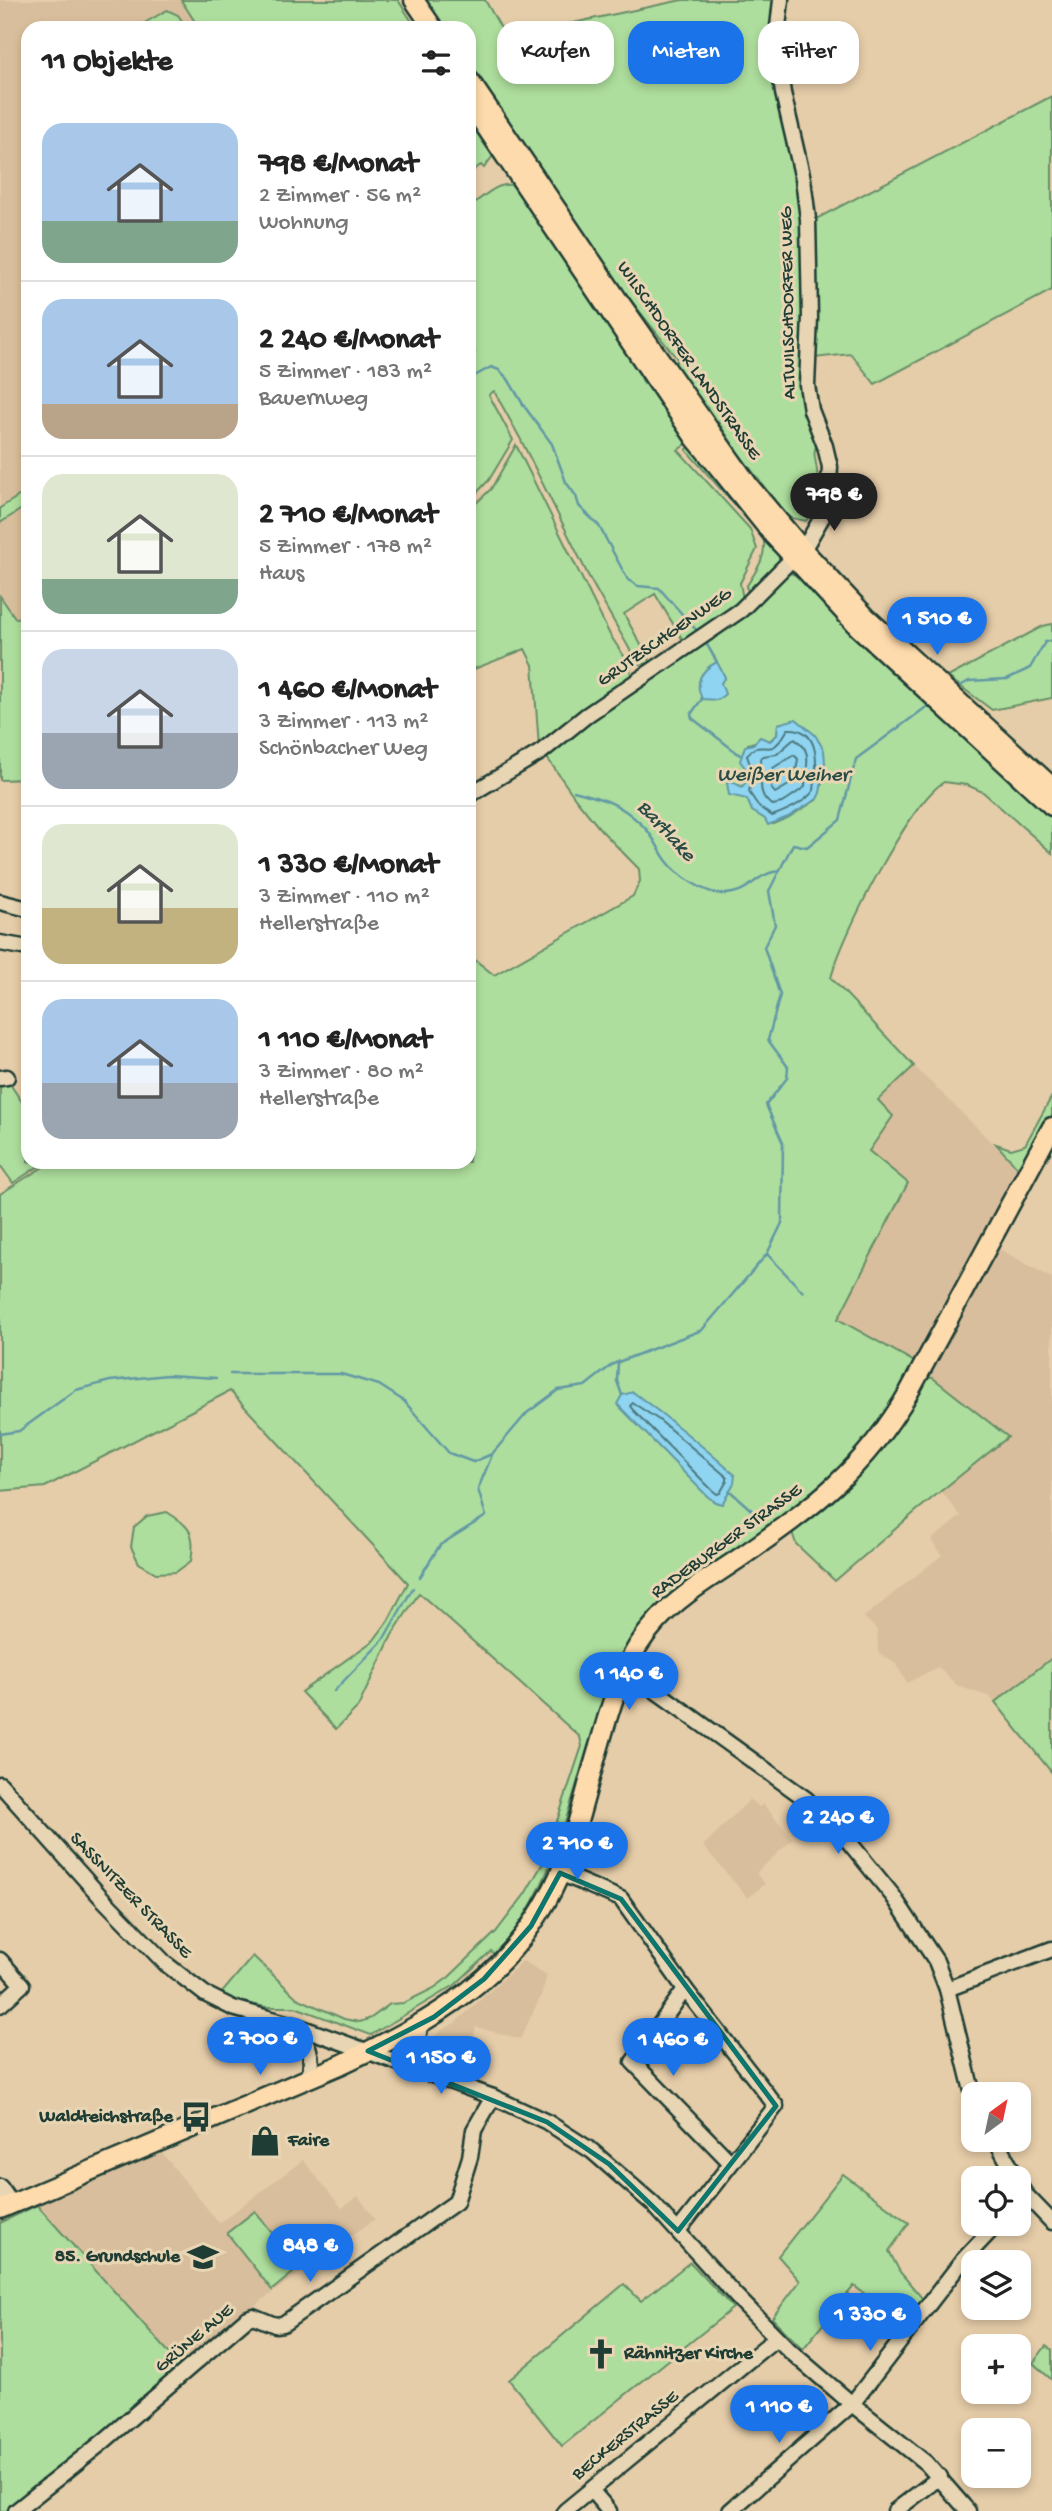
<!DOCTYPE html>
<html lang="de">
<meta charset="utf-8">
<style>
:root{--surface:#fff;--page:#f2f2f2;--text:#222;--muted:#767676;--line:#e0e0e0;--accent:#1a73e8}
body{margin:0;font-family:"Gochi Hand",sans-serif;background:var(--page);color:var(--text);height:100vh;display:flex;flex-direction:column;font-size:26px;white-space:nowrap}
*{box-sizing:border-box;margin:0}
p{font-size:23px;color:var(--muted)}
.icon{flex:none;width:38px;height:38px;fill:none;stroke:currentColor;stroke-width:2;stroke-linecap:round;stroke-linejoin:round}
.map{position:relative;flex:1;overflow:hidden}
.side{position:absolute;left:21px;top:21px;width:455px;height:1148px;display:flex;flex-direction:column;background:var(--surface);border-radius:21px;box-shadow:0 4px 10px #0003}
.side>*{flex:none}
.guide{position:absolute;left:497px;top:21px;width:450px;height:63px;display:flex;gap:14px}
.needle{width:46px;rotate:33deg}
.fabs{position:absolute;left:961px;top:2082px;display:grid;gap:14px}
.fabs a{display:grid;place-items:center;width:70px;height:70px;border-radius:14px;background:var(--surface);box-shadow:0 4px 10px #0003;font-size:35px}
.price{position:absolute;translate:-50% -60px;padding:0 16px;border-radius:24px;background:var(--accent);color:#fff;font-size:23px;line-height:46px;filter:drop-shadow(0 2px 4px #0008)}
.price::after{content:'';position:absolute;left:50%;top:42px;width:21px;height:16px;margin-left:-10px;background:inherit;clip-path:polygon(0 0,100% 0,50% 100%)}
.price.current{background:#222;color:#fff}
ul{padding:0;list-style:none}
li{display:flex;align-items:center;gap:21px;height:175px;padding:0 21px}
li+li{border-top:2px solid var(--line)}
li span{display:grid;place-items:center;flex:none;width:196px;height:140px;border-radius:21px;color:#555}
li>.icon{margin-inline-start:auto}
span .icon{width:84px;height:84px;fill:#fffc;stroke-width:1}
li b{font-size:30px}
h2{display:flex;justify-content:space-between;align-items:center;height:84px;padding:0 21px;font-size:30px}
.pill{padding:0 24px;border-radius:21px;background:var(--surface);box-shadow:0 4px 10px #0003;font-size:24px;line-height:63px}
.pill.current{background:var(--accent);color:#fff}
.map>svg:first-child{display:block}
.built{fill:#d8be9c}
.green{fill:#aede9d;stroke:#668e68;stroke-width:2;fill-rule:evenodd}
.water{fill:#8fd4f0;stroke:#6298a5;stroke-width:2}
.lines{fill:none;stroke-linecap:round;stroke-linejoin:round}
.shore{stroke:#4c797f;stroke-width:2}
.stream{stroke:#6298a5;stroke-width:2.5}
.minor-casing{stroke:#1f3d34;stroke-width:19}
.major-casing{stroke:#1f3d34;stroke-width:23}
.minor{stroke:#e8d5b3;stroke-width:14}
.major{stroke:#fedbac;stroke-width:18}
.marked{fill:none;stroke:#0f766e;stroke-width:5;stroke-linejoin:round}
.labels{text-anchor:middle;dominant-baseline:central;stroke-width:6;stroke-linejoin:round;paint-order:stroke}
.street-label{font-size:19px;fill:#1f3d34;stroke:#e8d5b3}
.poi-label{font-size:19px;font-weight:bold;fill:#1f3d34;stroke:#e8d5b3;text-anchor:end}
.water-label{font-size:21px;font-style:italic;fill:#2a4c47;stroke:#e8d5b3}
</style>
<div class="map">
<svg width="1052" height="2511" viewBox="0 0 1052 2511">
<rect width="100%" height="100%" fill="#e6cda9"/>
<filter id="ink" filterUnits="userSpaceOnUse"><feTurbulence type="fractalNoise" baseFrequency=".0143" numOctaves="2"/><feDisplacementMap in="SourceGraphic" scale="14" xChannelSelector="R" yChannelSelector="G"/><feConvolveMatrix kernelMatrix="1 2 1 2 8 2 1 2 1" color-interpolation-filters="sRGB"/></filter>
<g filter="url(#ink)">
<g class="built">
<path d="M 0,0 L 199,0 L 219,28 L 28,28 L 28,646 L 0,652 Z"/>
<path d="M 914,1066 L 1018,1168 L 1023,1169 L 918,1364 L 838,1319 L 908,1183 L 868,1151 L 893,1116 L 878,1101 Z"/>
<path d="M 994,1246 L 1052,1278 L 1052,1658 L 995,1702 L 990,1697 L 958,1686 L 938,1667 L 907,1683 L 895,1663 L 878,1653 L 877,1630 L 864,1617 L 942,1555 L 931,1540 L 961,1516 L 941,1491 L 1007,1438 L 934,1378 L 923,1378 Z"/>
<path d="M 750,1799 L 759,1807 L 763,1804 L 793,1839 L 756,1873 L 765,1884 L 748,1898 L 703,1846 Z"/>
<path d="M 523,1961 L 547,1975 L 541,1996 L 520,2039 L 476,2027 L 464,2074 L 437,2064 L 430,2056 L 428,2048 L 430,2042 L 439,2032 L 456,2022 Z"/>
<path d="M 162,2153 L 219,2223 L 303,2160 L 342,2208 L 358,2196 L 375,2219 L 250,2309 L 181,2366 L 37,2205 Z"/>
</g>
<g class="green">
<path d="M 181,0 L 398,0 L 416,28 L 199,28 Z"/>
<path d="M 423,0 L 485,0 L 506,37 L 682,0 L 775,0 L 800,179 L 817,443 C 812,455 816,459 817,471 C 819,487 816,508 806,521 L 787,517 L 737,451 L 718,422 L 678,450 L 750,529 L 757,549 L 740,583 L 743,599 L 684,642 L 655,594 L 624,614 L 651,663 L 638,664 L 591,581 L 520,438 L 494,391 L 489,395 L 513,440 L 489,480 L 469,501 L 469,357 L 475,352 L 469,344 L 469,207 C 485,196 501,177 520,188 L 636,366 L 644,384 L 678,360 L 626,294 L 469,65 L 469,28 L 443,28 Z"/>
<path d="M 167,10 L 178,15 L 187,28 L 136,28 Z"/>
<path d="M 1052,96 L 1052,290 L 875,384 L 851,354 L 814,358 L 812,221 Z"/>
<path d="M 469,112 L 492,150 L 492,157 L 484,168 L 481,165 L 469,173 Z"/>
<path d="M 516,445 L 610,635 L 630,665 L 631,676 L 539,747 L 533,665 L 525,649 L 469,671 L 469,510 L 491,489 Z"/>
<path d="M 690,447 L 779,554 L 779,564 L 750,594 L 746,587 C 756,571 768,556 763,537 L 686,450 Z"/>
<path d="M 28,490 L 28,505 L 0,523 L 0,508 Z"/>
<path d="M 790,573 L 804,578 L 1052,814 L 1052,853 L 983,792 L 967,785 L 944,782 C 909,803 842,936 831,978 L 914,1066 L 878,1100 L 893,1116 L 869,1151 L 908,1183 L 838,1319 L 918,1364 L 883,1425 L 821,1492 L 662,1606 L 593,1745 L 589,1743 C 566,1816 550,1898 494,1955 L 491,1951 L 455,1985 L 371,2035 L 295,2007 L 266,2007 L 236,2001 L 220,1995 L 253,1956 L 297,1998 L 344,2019 L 360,2022 L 371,2018 L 390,2004 L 404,2003 L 434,1988 L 449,1977 L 496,1932 L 525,1894 L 543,1863 L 582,1746 L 580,1737 L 419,1593 L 392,1635 L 358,1707 L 336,1729 L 301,1692 L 374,1640 L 388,1621 L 408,1583 L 230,1391 L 45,1487 L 0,1491 L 0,1194 L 51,1162 L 469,1162 L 469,955 L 494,975 L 633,896 L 640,881 L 639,869 L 600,829 L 575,798 L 548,759 L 546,753 ZM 793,722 L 824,750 L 822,785 L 816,800 L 789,817 L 773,824 L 731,781 L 742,787 L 746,782 L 748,744 L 764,739 L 769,741 L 777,735 L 778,724 Z"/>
<path d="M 0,596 L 16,619 L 23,615 L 28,619 L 28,779 L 0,780 Z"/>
<path d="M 1052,624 L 1052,698 L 992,710 L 948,677 L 1043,626 Z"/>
<path d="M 10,1084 L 28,1111 L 28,1162 L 45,1162 L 13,1183 L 0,1165 L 0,1085 Z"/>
<path d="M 1052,1096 L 1052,1117 L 1023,1169 L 1018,1168 L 996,1144 L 1011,1149 L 1025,1145 Z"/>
<path d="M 923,1378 L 933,1378 L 1008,1437 L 915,1512 L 835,1581 L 796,1544 L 791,1529 Z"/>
<path d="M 167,1512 C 190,1526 196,1533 191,1561 L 176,1572 L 156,1573 L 139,1563 L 131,1547 L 134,1527 L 147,1516 Z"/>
<path d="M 1052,1658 L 1052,1773 L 995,1702 Z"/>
<path d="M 843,2174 L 909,2223 L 889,2251 L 900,2272 L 922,2298 L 903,2323 L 854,2286 L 803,2349 L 772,2318 L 800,2281 L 778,2256 Z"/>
<path d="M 37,2205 L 181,2366 L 72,2462 L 8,2511 L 0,2511 L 0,2223 Z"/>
<path d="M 255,2211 L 300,2267 L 272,2290 L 227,2233 Z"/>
<path d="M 690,2262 L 733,2308 L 562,2446 L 509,2380 L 624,2284 L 641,2301 Z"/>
<path d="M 1046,2346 L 1052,2350 L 1052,2380 L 1033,2363 Z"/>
</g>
<g class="water">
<path d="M 717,662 L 725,677 L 721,683 L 725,694 L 718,700 L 702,699 C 694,682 701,670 717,662 Z"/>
<path d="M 796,719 L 815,735 L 824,750 L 825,763 L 820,793 L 817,799 L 788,817 L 768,825 L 765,819 L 752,811 L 747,799 L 729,795 L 727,783 L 731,781 L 742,787 L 746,782 L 746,769 L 740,761 L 745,746 L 753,744 L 760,737 L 770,741 L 777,735 L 778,724 Z"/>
<path d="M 633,1392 C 668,1418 703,1446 735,1475 L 734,1483 L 722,1504 L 715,1502 L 707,1496 L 617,1404 L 622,1395 Z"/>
</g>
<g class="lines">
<g class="shore">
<path d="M 788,729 C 822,727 817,769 814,790 C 805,803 786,811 772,816 L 759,807 L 749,792 L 753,772 L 747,756 C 755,742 764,750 773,747 C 781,743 784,735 788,729 Z"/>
<path d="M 794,739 C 815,750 805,768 805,787 L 782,803 L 773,805 C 755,797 763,775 760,759 L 763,756 L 777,754 Z"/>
<path d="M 794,755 L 798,759 L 794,782 L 775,793 L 771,788 L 773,768 Z"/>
<path d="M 633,1403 L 659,1420 L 727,1477 L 727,1481 L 720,1493 L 717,1494 L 712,1490 L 633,1410 L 630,1406 Z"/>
</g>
<g class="stream">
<path d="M 469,379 L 491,367 L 499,370 L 508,379 L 524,406 L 552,444 L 566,482 L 576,496 L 579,506 L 599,526 L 628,580 L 638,586 L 659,588 L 698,632"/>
<path d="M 706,643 L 717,662"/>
<path d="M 955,689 L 969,681 L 1007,679 L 1030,668 L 1045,642 L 1052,640"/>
<path d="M 702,699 L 691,714 L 692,718 L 740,755"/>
<path d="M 574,791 C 603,799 618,802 641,824 C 653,834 657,847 666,860 C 677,875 706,895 725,894 C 751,893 753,875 778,871"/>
<path d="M 767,1254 L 803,1292"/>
<path d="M 618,1362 L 617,1381 L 622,1395"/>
<path d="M 230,1374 L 341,1374 L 379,1385 L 404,1401 L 449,1453 L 473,1462 L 492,1454 L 527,1413 L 558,1390 L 585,1386 L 613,1364 L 702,1330 L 767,1254 L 782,1223 L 783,1143 L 766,1105 L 787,1078 L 788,1067 L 768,1040 L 780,995 L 764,947 L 775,925 L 769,891 L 793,844 L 807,847 L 840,820 L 856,759 L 929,705"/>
<path d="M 0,1434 L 19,1431 L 76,1390 L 110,1381 L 167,1375 L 216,1378"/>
<path d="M 730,1491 L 758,1516"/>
<path d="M 420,1577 L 440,1545 L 486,1516 L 478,1489 L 492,1455"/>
<path d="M 334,1691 L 383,1640 L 413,1588"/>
</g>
<g class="minor-casing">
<g id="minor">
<path d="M 469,795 L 541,752 L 587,715 L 741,610 L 806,545 L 825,512 L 828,497 L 830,467 L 825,446 L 811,410 L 807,385 L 810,317 L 808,219 L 803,179 L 783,93 L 776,45 L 781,0"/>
<path d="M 0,902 L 28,909"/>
<path d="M 0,943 L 28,948"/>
<path d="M 0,1078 L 7,1077"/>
<path d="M 624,1668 L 806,1799 L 845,1837 L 893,1896 L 936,1961 L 947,1989 L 973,2095"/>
<path d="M 0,1784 L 100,1896 L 166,1964 L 205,1994 L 233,2008 L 300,2027 L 493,2097 L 547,2122 L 592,2151 L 653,2204 L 736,2296 L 790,2351 L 852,2404 L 926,2463 L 968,2511"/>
<path d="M 560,1873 L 621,1899 L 685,1989 L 776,2106 L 678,2231"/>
<path d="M 0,1960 L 22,1985 L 0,2005"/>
<path d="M 685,1989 L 633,2062 L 731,2163"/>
<path d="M 947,1989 L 1052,1949"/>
<path d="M 420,2025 C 417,2044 417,2055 427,2072"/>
<path d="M 294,2026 C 309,2043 314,2055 309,2078"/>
<path d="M 996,2140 L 1017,2179"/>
<path d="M 1018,2182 L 1025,2194 L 1052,2222"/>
<path d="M 0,2187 L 12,2204"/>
<path d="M 591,2490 L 609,2511"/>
<path d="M 16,2511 L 104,2441 L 246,2319 L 253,2316 L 275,2325 L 283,2324 L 456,2202 L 470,2157 L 474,2130 L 493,2097"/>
<path d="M 565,2511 L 776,2338"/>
<path d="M 730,2511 L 852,2404 L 963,2260 L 997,2224"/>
<path d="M 895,2511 L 940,2477"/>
</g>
</g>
<g class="major-casing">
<g id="major">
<path d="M 414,0 L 433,28"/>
<path d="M 469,80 L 618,300 L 749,486 L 802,549 L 866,617 L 1052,787"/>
<path d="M 469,102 L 695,438 L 774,536 L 858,627 L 1052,806"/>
<path d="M 0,2209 L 340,2065 C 434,2020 514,1977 559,1876 C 575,1839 584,1798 595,1760 C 610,1710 620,1661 657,1621 C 680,1595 712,1577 741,1557 C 814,1506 863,1471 909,1392 L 1052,1127"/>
</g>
</g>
<use href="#minor" class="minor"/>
<use href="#major" class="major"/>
</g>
</g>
<path class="marked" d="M 560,1873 L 621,1899 L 776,2106 L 678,2231 L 609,2164 L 547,2122 L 368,2051 L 434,2017 L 484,1979 L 531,1926 Z"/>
<defs>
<g id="bus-bare" transform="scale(2.415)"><path d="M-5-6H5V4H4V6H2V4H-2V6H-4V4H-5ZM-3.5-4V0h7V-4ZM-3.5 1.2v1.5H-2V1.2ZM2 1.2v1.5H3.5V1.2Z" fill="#1f3d34" stroke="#e8d5b3" stroke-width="2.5" paint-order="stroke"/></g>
<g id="shop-bare" transform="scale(2.415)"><path d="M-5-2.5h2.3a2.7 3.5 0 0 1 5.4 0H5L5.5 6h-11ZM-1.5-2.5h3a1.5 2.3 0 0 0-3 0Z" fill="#1f3d34" stroke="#e8d5b3" stroke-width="2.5" paint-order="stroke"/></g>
<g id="school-bare" transform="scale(2.415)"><path d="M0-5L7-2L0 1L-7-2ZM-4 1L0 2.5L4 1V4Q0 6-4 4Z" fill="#1f3d34" stroke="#e8d5b3" stroke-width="2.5" paint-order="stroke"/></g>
<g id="church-bare" transform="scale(2.415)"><path d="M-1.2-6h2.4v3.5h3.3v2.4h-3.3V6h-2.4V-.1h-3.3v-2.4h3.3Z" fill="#1f3d34" stroke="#e8d5b3" stroke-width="2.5" paint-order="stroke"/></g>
</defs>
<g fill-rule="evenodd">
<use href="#bus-bare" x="196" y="2117"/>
<use href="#shop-bare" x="265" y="2141"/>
<use href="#school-bare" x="203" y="2257"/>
<use href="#church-bare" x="601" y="2354"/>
</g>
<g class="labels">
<g class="street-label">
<text transform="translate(789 303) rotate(-91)">ALTWILSCHDORFER WEG</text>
<text transform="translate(688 361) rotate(55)">WILSCHDORFER LANDSTRASSE</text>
<text transform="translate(665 638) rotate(-35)">GRUTZSCHGENWEG</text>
<text transform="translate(727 1542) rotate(-36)">RADEBURGER STRASSE</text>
<text transform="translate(130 1896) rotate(46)">SASSNITZER STRASSE</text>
<text transform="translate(195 2339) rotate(-40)">GRÜNE AUE</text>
<text transform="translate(626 2436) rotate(-39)">BECKERSTRASSE</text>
</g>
<g class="poi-label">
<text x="173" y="2117">Waldteichstraße</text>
<text x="288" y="2141" text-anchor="start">Faire</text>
<text x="180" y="2257">85. Grundschule</text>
<text x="624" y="2354" text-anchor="start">Rähnitzer Kirche</text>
</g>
<g class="water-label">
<text x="783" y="776">Weißer Weiher</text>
<text transform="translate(665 832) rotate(47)">Bartlake</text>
</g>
</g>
</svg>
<div class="fabs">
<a><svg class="needle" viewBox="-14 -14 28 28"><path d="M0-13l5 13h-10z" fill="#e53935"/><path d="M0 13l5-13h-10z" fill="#767676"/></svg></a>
<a><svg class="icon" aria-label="locate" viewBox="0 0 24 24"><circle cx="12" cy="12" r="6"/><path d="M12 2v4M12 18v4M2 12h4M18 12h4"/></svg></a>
<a><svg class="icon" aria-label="layers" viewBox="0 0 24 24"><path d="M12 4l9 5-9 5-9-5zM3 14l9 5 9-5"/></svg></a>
<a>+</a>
<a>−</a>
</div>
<b class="price current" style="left:834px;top:533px">798 €</b>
<b class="price" style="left:937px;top:657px">1 510 €</b>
<b class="price" style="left:629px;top:1712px">1 140 €</b>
<b class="price" style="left:838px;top:1856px">2 240 €</b>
<b class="price" style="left:577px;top:1882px">2 710 €</b>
<b class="price" style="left:260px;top:2077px">2 700 €</b>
<b class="price" style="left:673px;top:2078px">1 460 €</b>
<b class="price" style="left:441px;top:2096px">1 150 €</b>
<b class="price" style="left:310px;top:2284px">848 €</b>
<b class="price" style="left:870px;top:2353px">1 330 €</b>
<b class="price" style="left:779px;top:2445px">1 110 €</b>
<div class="guide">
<a class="pill">Kaufen</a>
<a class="pill current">Mieten</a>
<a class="pill">Filter</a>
</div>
<section class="side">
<h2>11 Objekte<svg class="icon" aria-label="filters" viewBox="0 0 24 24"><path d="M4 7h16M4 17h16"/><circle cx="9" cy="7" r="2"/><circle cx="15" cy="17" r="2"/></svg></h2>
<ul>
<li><span style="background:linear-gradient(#a9c7e8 70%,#7fa58c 0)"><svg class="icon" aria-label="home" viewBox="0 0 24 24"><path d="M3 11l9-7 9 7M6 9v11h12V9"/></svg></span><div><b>798 €/Monat</b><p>2 Zimmer · 56 m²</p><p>Wohnung</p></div></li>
<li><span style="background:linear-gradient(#a9c7e8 75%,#b9a48a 0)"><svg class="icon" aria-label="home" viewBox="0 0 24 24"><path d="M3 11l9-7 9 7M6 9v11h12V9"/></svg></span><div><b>2 240 €/Monat</b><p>5 Zimmer · 183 m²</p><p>Bauernweg</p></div></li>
<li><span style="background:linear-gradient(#dfe7d0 75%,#7fa58c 0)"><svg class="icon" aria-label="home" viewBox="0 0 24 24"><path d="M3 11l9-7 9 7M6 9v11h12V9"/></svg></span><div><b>2 710 €/Monat</b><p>5 Zimmer · 178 m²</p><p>Haus</p></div></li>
<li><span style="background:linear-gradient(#c9d6e8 60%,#9aa5b1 0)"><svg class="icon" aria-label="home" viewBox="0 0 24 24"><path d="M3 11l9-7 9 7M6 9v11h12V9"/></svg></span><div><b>1 460 €/Monat</b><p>3 Zimmer · 113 m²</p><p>Schönbacher Weg</p></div></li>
<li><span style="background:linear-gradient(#dfe7d0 60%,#c2b280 0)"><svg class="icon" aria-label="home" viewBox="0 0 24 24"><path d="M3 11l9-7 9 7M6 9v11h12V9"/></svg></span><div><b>1 330 €/Monat</b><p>3 Zimmer · 110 m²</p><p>Hellerstraße</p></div></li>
<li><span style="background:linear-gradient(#a9c7e8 60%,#9aa5b1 0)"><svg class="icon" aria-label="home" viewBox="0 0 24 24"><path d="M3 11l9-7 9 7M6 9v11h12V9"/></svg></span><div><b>1 110 €/Monat</b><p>3 Zimmer · 80 m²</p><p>Hellerstraße</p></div></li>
</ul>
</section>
</div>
